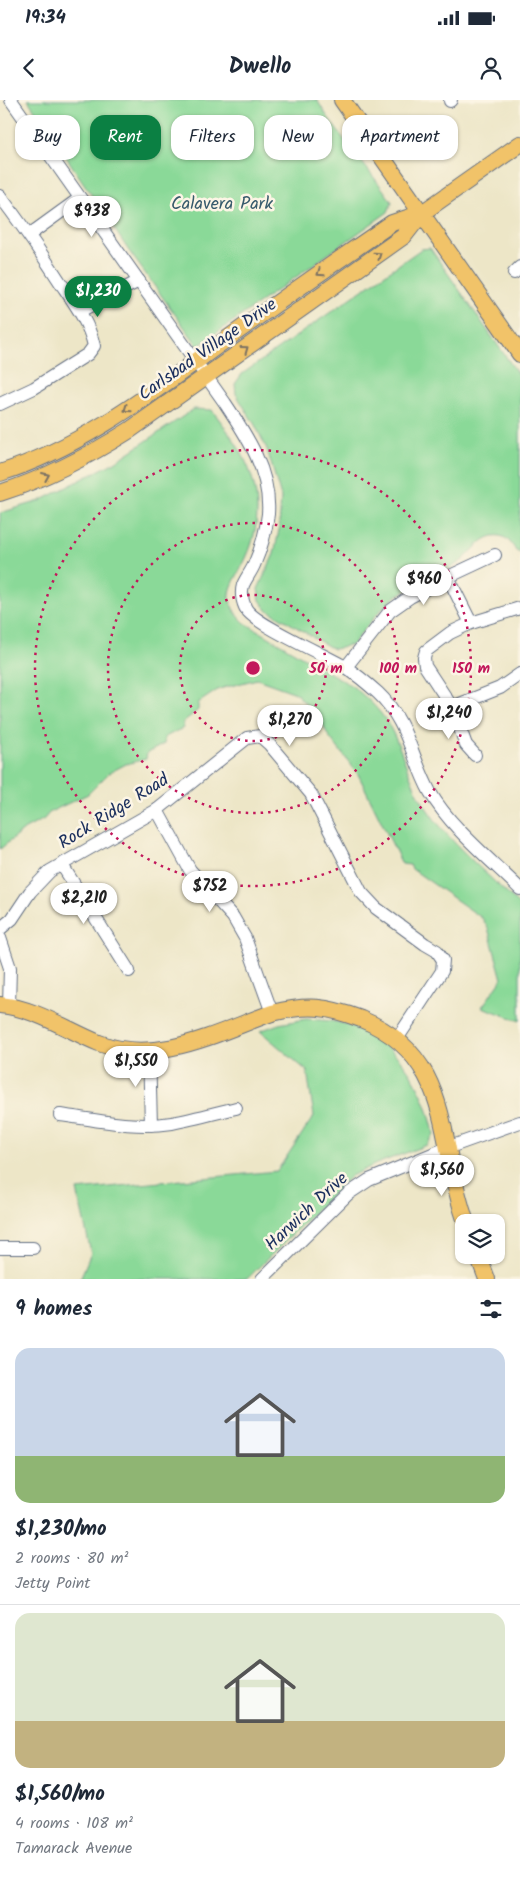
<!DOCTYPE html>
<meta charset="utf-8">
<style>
:root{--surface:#fff;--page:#f6f6f7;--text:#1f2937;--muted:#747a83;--line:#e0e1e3;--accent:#0b8043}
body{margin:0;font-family:Kalam,sans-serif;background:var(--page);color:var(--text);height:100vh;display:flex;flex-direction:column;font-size:19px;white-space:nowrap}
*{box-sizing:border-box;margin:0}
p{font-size:16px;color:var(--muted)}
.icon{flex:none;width:28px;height:28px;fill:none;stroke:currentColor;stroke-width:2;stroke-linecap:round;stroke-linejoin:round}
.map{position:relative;height:1179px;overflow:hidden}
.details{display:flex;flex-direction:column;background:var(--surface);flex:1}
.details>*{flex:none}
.top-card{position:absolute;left:15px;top:15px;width:490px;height:45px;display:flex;gap:10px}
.buttons{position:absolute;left:455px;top:1114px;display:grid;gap:10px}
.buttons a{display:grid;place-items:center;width:50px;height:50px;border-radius:10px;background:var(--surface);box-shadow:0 1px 4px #0004;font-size:25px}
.price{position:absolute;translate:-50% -42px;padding:0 11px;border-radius:18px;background:#fff;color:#222;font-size:16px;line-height:32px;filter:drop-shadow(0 1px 2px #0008)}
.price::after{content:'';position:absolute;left:50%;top:30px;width:15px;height:11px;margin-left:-8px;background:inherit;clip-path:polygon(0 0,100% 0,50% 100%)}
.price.selected{background:var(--accent);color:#fff}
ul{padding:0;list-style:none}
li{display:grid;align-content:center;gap:10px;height:265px;padding:0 15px}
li+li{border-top:1px solid var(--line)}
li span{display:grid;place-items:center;height:155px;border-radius:15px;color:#555}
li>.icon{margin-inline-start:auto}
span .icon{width:90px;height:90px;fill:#fffc;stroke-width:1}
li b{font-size:21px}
h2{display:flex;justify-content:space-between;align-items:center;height:60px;padding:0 15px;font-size:21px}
.tag{padding:0 18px;border-radius:15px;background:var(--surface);box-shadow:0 1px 4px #0004;font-size:18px;line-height:45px}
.tag.selected{background:var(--accent);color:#fff}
.status{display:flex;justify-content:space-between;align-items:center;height:35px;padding:0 25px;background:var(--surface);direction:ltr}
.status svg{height:14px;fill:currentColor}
header{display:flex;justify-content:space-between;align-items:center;height:65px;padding:0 15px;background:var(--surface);font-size:22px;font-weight:700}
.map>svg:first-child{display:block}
.green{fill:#8ad998;stroke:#52847b}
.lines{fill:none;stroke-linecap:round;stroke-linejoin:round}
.minor-casing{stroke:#646f83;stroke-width:14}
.major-casing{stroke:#646f83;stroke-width:18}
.minor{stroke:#fff;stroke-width:12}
.major{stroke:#f1c369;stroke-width:16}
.oneway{stroke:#7b7263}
.ring{fill:none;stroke:#c2185b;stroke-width:2.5;stroke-dasharray:2.5 5}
.labels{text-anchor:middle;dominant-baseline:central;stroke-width:5;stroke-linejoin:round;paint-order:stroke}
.park-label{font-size:18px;fill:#375a6c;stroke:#fcf5e5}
.street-label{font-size:18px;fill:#1b2f5e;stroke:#fcf5e5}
.centre{fill:#c2185b;stroke:#fcf5e5;stroke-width:2.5}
.ring-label{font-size:15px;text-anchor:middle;font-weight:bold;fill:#c2185b;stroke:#fcf5e5;stroke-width:5;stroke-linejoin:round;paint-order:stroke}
</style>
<div class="status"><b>19:34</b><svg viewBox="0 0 49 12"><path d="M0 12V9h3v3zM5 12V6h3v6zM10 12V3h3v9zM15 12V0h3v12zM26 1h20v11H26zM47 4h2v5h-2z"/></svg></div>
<header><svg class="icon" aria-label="back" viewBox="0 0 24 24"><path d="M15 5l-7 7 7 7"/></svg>Dwello<svg class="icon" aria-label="person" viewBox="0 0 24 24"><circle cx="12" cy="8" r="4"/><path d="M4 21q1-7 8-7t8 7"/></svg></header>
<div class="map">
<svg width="520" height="1179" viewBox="0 0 520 1179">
<rect width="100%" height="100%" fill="#fcf5e5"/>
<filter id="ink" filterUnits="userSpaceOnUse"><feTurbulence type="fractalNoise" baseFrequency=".02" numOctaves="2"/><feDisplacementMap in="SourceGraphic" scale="10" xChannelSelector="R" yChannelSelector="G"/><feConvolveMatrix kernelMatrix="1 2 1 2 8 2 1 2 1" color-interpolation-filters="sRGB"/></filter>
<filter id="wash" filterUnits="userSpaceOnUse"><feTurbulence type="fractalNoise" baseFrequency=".0096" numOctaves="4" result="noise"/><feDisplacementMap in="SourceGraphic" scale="20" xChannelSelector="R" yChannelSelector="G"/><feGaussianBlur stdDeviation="1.12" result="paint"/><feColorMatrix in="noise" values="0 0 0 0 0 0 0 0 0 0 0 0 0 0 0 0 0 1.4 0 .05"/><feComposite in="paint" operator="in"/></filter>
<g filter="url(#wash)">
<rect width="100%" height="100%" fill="#ede6c7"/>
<g class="green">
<path d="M 28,0 L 317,0 C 338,36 368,67 392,102 L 388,112 L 198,246 L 129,151 Z"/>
<path d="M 430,148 L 520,277 L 520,453 L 516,451 C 511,442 505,434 493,436 C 479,439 471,454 460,462 C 439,476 415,483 395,497 C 378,510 365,529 351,546 L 348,545 L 341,548 L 333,549 L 266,509 L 260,500 L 258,489 L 274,454 L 279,430 L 281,397 L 267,349 L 255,325 L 236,294 L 235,284 L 242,274 L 414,154 L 421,149 Z"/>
<path d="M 194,309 L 212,310 C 235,340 257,370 257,410 C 257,426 253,443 246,458 C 234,485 217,497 245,523 L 352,586 C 365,596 378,608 387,622 C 403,648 408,680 425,706 C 450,744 488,774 520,806 L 520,921 L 482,907 L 502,879 L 488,828 L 482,818 L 412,769 L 410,765 L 402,764 L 358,674 L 328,635 L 318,614 L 309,608 L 296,593 L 257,579 L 219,589 L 198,603 L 198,610 L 183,622 L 183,628 L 165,637 L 164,644 L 147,653 L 146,659 L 126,664 L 109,673 L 88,694 L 50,712 L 44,719 L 25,729 L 0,749 L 0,413 L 40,401 L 115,362 Z"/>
<path d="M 306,919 C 316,920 327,920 337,922 C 393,934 424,982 434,1034 L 427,1045 L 376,1064 L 351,1076 L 247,1179 L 80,1179 L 91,1153 L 77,1090 L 277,1071 L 314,1016 L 307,971 L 260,931 L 279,924 Z"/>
</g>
</g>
<g filter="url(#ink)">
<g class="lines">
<g class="minor-casing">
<g id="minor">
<path d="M 11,0 L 225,303 C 247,336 271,372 268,414 C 266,431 261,449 254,465 C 251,472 246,478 243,485 C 241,492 242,500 245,507 C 252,524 326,555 345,567 C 356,574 368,584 378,593 C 407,620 412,659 430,692 C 450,727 491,760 520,789"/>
<path d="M 450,1 L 451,0"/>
<path d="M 0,96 C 22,125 42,154 62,185 C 75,204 89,223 94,246 L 88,254 L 34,288 L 0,304"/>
<path d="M 29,135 L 80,98"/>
<path d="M 514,173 L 520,167"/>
<path d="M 80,211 L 139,181"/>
<path d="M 448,477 L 471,523"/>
<path d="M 346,567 L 390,511 L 410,497 L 448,477 L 495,455"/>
<path d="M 452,607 L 500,588 L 520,574"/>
<path d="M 475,655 L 466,645 L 452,607 L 425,566 L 424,558 L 426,551 L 450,533 L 471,523 L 520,508"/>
<path d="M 157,710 L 190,770 L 233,817 L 245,838 L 272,913"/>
<path d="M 62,765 L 129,871"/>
<path d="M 0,829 L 12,819 L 30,792 L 50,771 L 157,710 L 247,638 L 260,636 L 269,644 L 311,694 L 361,792 L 376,808 L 425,844 L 437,851 L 443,860 L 442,871 L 397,939"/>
<path d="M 0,838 L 10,868 L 9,906"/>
<path d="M 149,951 L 151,1025"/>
<path d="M 60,1015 C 97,1020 135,1029 172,1023 C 194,1019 215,1013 236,1008"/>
<path d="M 0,1148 L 33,1148"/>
<path d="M 262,1179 L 348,1094 L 369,1080 L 447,1048 L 520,1022"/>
</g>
</g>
<g class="major-casing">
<g id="major">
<path d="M 342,0 L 520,254"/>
<path d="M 0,373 C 86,346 158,288 231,236 C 284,198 338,160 392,123 L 422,113"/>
<path d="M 0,393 C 47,378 89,356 130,330 L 404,136 L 422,113 L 520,44"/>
<path d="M 0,905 C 35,908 67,930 99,943 C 157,966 218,932 272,913 C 308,904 326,906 361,919 C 455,957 437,1043 466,1122"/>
<path d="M 478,1155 L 487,1179"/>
</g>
</g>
<use href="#minor" class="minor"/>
<use href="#major" class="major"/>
</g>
<defs><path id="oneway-chevron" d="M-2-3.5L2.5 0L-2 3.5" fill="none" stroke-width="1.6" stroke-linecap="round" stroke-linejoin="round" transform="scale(1.25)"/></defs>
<g class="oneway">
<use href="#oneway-chevron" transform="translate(378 155) rotate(-35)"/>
<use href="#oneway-chevron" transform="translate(320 173) rotate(145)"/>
<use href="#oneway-chevron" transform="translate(245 249) rotate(-36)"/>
<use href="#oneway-chevron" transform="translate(127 309) rotate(145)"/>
<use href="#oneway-chevron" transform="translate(46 376) rotate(-23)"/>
</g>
</g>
<g class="ring">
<circle cx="253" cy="568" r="73"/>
<circle cx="253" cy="568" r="145"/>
<circle cx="253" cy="568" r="218"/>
</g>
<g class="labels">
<g class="park-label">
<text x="222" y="104">Calavera Park</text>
</g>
<g class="street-label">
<text transform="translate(208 250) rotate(-35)">Carlsbad Village Drive</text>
<text transform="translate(114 712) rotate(-32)">Rock Ridge Road</text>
<text transform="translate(307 1112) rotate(-43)">Harwich Drive</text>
</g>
</g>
<circle cx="253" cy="568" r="8" class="centre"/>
<g class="ring-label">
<text x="326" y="573">50 m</text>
<text x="398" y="573">100 m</text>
<text x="471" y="573">150 m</text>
</g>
</svg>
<div class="buttons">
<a><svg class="icon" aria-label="layers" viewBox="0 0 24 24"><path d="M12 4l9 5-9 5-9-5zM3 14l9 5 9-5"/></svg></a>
</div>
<b class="price" style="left:92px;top:138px">$938</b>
<b class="price selected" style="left:98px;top:218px">$1,230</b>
<b class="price" style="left:424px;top:506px">$960</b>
<b class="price" style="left:449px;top:640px">$1,240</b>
<b class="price" style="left:290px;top:647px">$1,270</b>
<b class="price" style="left:210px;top:813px">$752</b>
<b class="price" style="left:84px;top:825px">$2,210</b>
<b class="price" style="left:136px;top:988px">$1,550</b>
<b class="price" style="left:442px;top:1097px">$1,560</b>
<div class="top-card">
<a class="tag">Buy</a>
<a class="tag selected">Rent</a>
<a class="tag">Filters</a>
<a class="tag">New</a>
<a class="tag">Apartment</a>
</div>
</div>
<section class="details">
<h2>9 homes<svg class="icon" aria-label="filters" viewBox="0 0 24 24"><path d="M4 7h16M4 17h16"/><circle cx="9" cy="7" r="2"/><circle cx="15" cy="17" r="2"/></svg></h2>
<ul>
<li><span style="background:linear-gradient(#c9d6e8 70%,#8fb573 0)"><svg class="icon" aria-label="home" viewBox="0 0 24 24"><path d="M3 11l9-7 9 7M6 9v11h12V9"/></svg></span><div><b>$1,230/mo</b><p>2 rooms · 80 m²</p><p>Jetty Point</p></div></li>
<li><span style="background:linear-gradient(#dfe7d0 70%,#c2b280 0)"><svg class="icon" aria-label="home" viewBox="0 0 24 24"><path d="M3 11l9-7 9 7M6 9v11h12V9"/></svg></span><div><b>$1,560/mo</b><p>4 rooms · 108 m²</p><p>Tamarack Avenue</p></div></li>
</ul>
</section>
